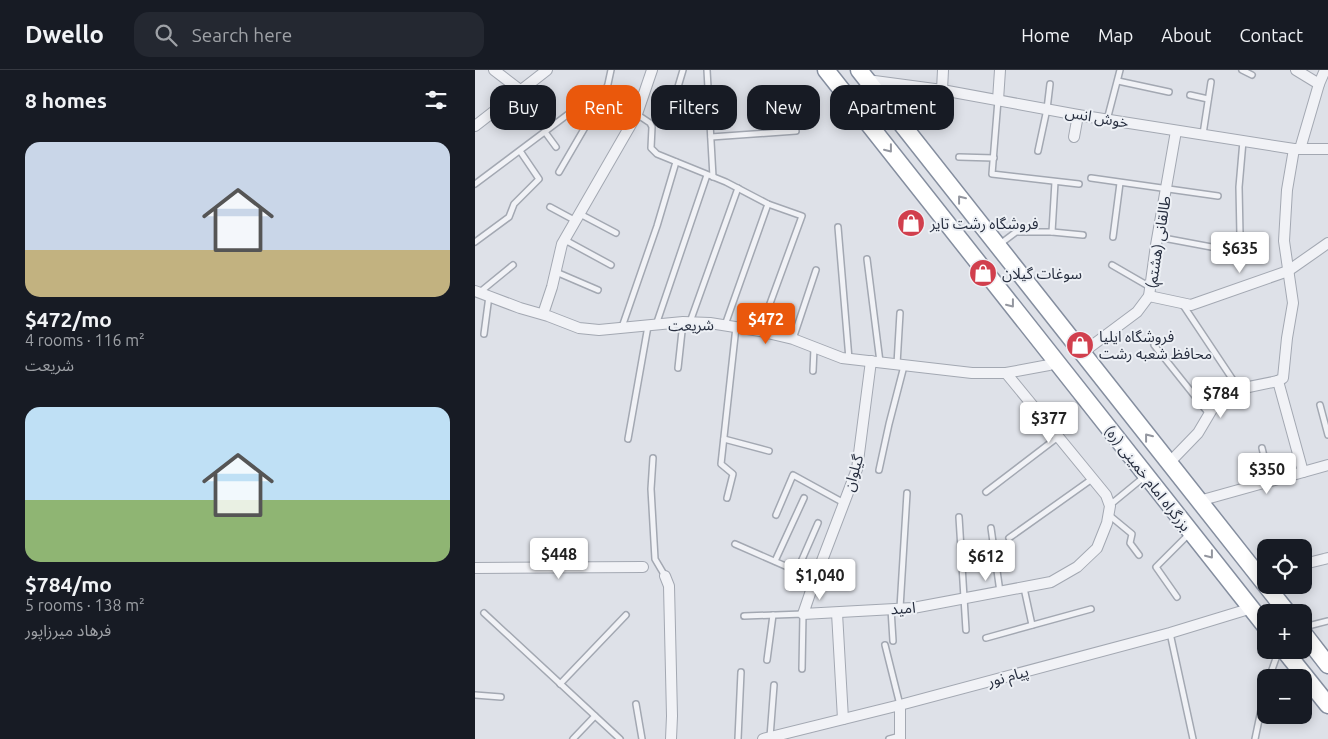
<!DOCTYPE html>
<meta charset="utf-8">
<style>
:root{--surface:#171b24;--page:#242831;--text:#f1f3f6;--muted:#9ea1a6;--line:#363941;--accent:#ea580c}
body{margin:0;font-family:Ubuntu,"Noto Sans Arabic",sans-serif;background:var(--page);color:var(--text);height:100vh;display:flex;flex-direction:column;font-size:19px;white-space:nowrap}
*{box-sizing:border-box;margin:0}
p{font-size:16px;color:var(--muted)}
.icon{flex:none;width:28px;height:28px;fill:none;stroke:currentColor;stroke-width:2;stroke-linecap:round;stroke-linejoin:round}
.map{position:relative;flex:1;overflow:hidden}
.details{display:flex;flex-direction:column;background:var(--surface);width:475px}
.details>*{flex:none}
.top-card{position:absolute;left:15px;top:15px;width:475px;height:45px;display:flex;gap:10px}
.buttons{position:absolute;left:782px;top:469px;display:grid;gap:10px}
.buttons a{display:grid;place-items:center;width:55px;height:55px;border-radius:10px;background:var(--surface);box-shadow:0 2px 12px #0003;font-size:25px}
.price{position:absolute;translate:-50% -42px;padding:0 11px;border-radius:5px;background:#fff;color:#222;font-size:16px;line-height:32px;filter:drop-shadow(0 1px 2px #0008)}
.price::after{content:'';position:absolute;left:50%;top:30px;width:15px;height:11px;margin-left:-8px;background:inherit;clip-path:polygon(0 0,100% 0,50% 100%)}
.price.on{background:var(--accent);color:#fff}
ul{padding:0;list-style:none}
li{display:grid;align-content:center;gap:10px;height:265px;padding:0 25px}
li span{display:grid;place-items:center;height:155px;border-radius:15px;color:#555}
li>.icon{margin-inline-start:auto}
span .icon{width:90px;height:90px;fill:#fffc;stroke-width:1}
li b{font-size:21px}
h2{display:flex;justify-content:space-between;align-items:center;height:60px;padding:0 25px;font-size:21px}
.chip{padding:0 18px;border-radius:15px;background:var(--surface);box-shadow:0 2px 12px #0003;font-size:18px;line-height:45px}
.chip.on{background:var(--accent);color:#fff}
header{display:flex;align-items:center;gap:30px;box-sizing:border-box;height:70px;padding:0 25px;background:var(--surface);border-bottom:1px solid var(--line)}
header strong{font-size:24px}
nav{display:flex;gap:28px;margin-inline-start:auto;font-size:18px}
.search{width:350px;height:45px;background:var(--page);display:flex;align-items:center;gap:12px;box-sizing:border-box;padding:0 18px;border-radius:15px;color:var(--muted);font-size:19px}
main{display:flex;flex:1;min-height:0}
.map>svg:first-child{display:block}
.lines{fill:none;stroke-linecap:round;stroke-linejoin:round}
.service-casing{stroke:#a3a8b2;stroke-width:8}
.minor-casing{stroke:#a3a8b2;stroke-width:12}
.trunk-casing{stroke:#858e9f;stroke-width:19}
.service{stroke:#f1f2f6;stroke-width:5}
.minor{stroke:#f1f2f6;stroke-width:10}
.trunk{stroke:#fff;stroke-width:16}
.oneway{stroke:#93969f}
.labels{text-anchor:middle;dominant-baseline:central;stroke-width:4;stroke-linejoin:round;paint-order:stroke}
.street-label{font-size:15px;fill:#272e3f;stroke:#edf0f5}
.poi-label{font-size:15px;fill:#272e3f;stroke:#edf0f5;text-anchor:start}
</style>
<header>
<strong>Dwello</strong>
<div class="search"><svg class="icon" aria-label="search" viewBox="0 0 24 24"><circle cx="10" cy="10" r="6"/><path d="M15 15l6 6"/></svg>Search here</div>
<nav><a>Home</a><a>Map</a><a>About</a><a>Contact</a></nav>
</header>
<main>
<section class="details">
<h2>8 homes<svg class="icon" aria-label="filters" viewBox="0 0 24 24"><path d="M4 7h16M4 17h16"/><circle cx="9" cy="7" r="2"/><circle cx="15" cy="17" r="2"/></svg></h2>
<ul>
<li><span style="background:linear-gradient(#c9d6e8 70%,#c2b280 0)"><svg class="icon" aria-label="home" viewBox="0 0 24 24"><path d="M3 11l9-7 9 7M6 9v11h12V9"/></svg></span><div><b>$472/mo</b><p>4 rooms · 116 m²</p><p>شریعت</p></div></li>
<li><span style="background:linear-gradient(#bfe0f5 60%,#8fb573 0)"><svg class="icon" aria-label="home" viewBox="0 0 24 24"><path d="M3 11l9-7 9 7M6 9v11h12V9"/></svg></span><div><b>$784/mo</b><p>5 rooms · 138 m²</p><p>فرهاد میرزاپور</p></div></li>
</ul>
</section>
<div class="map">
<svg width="853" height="669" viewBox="0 0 853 669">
<rect width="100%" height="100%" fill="#dee1e8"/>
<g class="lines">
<g class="service-casing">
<g id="service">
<path d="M 232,0 L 238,107"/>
<path d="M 767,0 L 777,5"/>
<path d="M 643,11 L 694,22"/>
<path d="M 715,25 L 733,29"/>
<path d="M 523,30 L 517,104 L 604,114"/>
<path d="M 194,47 L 208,0"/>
<path d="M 632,50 L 645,0"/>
<path d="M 70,62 L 81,77"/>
<path d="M 728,64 L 736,12"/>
<path d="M 236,67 L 321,61"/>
<path d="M 563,81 L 572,39 L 575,14"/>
<path d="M 484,87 L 519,88"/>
<path d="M 84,102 L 130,23 L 133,14 L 136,0"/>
<path d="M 616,108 L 743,126"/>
<path d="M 0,114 L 124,21 L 130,23 L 175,53 L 177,57 L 176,78 L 182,84 L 251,112 L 293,134 L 327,146 L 285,261"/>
<path d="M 75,137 L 101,151"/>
<path d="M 105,144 L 141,163"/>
<path d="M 363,157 L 374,289"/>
<path d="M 577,162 L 580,112"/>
<path d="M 765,165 L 764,117 L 768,71"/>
<path d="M 638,167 L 645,113"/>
<path d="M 683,167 L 747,179"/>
<path d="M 90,170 L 136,195"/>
<path d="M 0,172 L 34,147 L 39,134 L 64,109 L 45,81"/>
<path d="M 525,174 L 541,162 L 577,162 L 608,165"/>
<path d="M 392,189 L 405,292"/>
<path d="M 637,195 L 675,217"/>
<path d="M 81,202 L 123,220"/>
<path d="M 5,222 L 38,195"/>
<path d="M 708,235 L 764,319"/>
<path d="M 215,252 L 263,118"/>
<path d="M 181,255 L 232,105"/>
<path d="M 250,255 L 293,134"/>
<path d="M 147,257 L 182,156 L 201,92"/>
<path d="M 9,264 L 14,226"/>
<path d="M 318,269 L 341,200"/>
<path d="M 679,275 L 734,344"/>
<path d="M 422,294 L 425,243"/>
<path d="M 203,298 L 208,252"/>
<path d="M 338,301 L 339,278"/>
<path d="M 845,335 L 853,365"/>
<path d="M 153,369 L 173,256"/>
<path d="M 249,369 L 294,381"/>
<path d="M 787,378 L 795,411"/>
<path d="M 178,388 L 176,419 L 180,489 L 190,506"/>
<path d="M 404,400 L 414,354 L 429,296"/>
<path d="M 511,422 L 583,367"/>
<path d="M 252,428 L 258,404 L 246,394 L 261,257"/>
<path d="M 635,435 L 669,407"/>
<path d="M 301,445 L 318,405 L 369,433"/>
<path d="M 634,445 L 657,464 L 655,473 L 664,485"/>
<path d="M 484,447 L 491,560"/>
<path d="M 516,458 L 525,522"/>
<path d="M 534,468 L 617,409"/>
<path d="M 260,474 L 340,509"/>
<path d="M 300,491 L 329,428"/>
<path d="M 322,501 L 343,453"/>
<path d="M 549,518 L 557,555"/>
<path d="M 702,527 L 681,497 L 714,464"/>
<path d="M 425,538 L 432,423"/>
<path d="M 416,539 L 418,571"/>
<path d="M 9,543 L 145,669"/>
<path d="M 269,546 L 328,544 L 327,599"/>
<path d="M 829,557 L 853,551"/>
<path d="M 695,563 L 718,669"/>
<path d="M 511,568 L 616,539"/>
<path d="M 410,575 L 425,635"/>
<path d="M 292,590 L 298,545"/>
<path d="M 794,608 L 804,580"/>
<path d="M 85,614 L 151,545"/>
<path d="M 0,625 L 26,627"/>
<path d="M 161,634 L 167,669"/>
<path d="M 295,667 L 299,615"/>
<path d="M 98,669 L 120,646"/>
<path d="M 263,669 L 266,602"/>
<path d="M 414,669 L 425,666"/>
<path d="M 780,669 L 791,616"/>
</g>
</g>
<g class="minor-casing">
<g id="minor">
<path d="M 19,0 L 45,20"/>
<path d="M 821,0 L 844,14"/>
<path d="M 392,10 L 467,20 L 603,45 L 819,79 L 853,79"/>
<path d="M 467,20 L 468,0"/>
<path d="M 523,30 L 525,0"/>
<path d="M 0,56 L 72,0"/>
<path d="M 599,67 L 603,45"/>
<path d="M 825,79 L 844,14 L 850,0"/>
<path d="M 0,221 L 45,238 L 73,246 L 104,258 L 124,260 L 208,252 L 235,253 L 285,261 L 318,269 L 367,288 L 497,303 L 531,303 L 574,295 L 582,292"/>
<path d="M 674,226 L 716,235 L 813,201 L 853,173"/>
<path d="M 68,244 L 77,217 L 87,174 L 162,44 L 177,0"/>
<path d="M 607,283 L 662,242 L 674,226 L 681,175 L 701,61"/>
<path d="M 396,291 L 382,399 L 340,509 L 328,544 L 438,538 L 576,512 L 602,497 L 622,478 L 632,453 L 635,436 L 631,425 L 531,303"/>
<path d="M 803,311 L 808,308 L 812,268 L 818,233 L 809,171 L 812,120 L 819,79"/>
<path d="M 803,311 L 828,402"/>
<path d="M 694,393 L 723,363 L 742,331 L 755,322 L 764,319 L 803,311"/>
<path d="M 724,431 L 853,395"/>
<path d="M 829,494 L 853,488"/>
<path d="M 0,498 L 168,497"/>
<path d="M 190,506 L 194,516 L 197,646 L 196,669"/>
<path d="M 362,543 L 368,649"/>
<path d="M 288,669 L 425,635 L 695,563 L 777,538"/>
<path d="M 425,669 L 425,635"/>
</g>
</g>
<g class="trunk-casing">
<g id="trunk">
<path d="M 351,0 L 791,557"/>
<path d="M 384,0 L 812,542"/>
<path d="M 829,564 L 853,595"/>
<path d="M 809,580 L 853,635"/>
</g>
</g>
<use href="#service" class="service"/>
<use href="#minor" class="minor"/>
<use href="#trunk" class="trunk"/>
</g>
<defs><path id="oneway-chevron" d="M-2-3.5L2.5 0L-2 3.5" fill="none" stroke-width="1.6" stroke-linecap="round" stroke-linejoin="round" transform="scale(1.25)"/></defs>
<g class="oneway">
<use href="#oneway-chevron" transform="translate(414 79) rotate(52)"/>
<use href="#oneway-chevron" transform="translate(486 129) rotate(-128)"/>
<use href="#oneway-chevron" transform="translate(536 234) rotate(52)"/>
<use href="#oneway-chevron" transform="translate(673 367) rotate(-128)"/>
<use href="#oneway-chevron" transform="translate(735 485) rotate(52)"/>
</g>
<defs>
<g id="shop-disc" transform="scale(1.4375)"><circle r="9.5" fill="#d13f4d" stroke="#edf0f5"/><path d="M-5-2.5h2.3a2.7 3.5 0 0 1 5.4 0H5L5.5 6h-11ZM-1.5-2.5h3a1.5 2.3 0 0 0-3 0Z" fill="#fff"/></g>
</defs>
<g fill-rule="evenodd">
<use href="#shop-disc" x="436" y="153"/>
<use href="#shop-disc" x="508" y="203"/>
<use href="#shop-disc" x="605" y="275"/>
</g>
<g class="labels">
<g class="street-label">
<text transform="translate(622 47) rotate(10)">خوش انس</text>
<text transform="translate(683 172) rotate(-81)">طالقانی (هشتم)</text>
<text transform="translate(216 255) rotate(-1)">شریعت</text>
<text transform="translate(378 403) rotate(-74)">گیلوان</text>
<text transform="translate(673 408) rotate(52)">بزرگراه امام خمینی (ره)</text>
<text transform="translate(428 538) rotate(-5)">امید</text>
<text transform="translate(533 606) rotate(-15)">پیام نور</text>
</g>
<g class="poi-label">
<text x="455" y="153">فروشگاه رشت تاير</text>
<text x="527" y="203">سوغات گیلان</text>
<text x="624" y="266">فروشگاه ایلیا<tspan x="624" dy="17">محافظ شعبه رشت</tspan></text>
</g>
</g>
</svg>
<div class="buttons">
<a><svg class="icon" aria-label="locate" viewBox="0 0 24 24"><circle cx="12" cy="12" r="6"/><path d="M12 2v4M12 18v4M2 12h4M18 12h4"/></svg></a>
<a>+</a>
<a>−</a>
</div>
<b class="price" style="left:765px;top:204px">$635</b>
<b class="price on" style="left:291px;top:275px">$472</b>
<b class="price" style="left:746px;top:349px">$784</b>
<b class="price" style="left:574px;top:374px">$377</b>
<b class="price" style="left:792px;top:425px">$350</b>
<b class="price" style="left:84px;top:510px">$448</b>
<b class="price" style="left:511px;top:512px">$612</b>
<b class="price" style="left:345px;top:531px">$1,040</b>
<div class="top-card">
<a class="chip">Buy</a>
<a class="chip on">Rent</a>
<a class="chip">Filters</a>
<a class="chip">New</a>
<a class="chip">Apartment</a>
</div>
</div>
</main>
